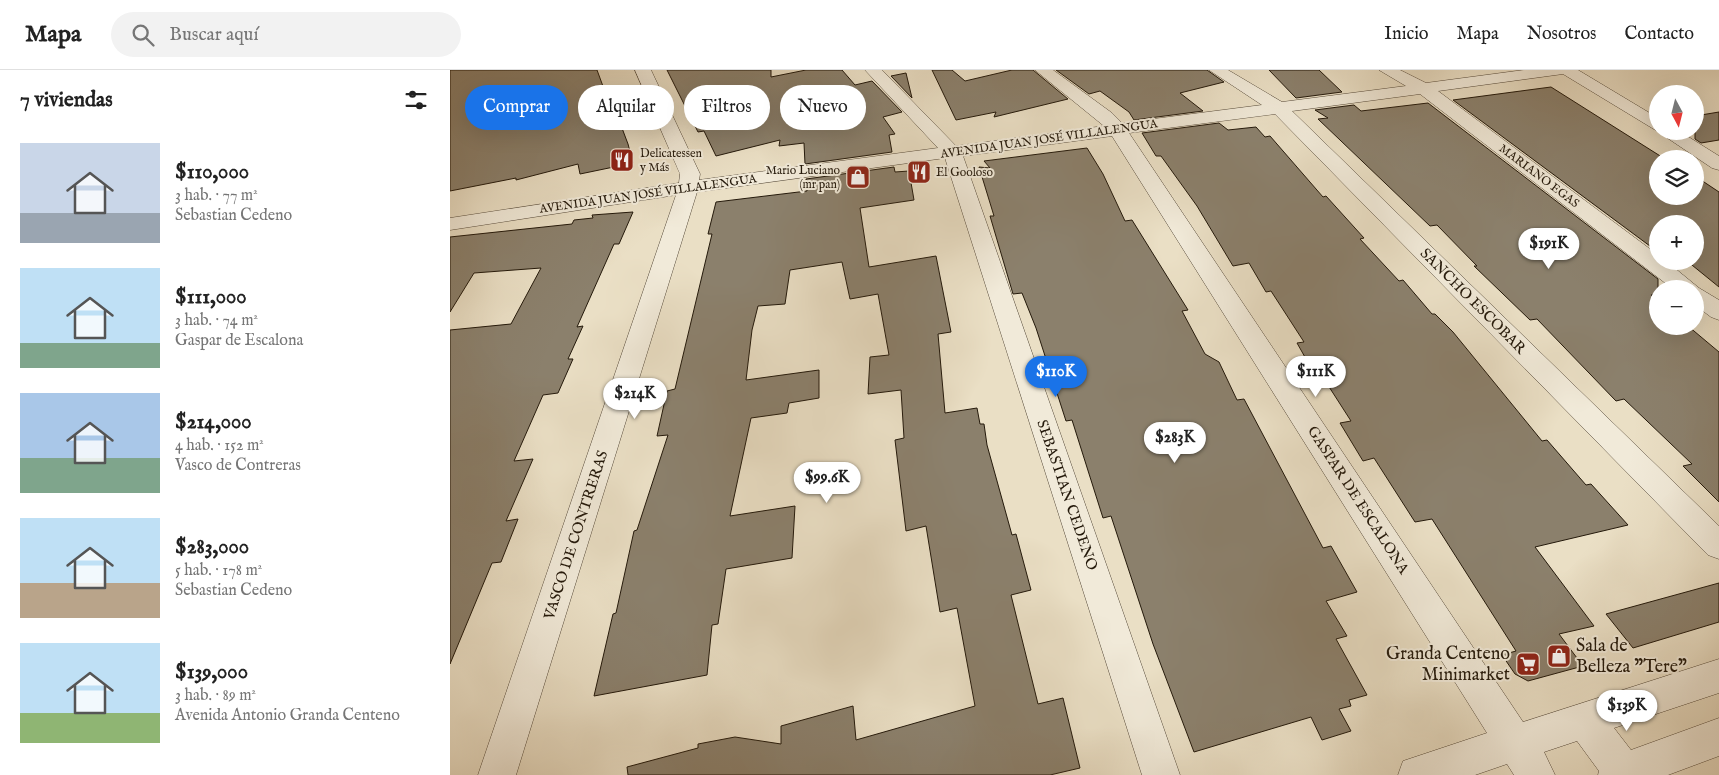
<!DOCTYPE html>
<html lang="es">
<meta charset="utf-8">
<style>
:root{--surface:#fff;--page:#f2f2f2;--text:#222;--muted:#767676;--line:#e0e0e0;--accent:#1a73e8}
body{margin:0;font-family:"IM FELL English",serif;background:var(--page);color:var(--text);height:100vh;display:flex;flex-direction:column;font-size:19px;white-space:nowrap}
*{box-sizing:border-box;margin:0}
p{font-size:16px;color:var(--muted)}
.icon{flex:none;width:28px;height:28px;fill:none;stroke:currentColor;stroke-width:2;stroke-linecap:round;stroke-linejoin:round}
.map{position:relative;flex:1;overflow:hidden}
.drawer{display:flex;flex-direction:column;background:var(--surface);width:450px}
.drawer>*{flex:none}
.top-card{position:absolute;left:15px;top:15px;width:475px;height:45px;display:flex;gap:10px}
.needle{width:32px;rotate:173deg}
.controls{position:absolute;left:1199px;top:15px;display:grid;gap:10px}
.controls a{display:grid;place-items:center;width:55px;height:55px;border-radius:50%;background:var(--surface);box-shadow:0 5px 20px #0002;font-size:25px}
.price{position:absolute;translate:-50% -42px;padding:0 11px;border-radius:18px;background:#fff;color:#222;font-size:16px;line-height:32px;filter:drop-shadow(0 1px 2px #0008)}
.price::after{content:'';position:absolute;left:50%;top:30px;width:15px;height:11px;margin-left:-8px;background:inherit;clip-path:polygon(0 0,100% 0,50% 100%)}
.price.on{background:var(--accent);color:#fff}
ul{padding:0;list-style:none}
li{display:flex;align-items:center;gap:15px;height:125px;padding:0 20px}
li span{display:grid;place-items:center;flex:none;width:140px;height:100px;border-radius:0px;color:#555}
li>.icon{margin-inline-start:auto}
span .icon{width:60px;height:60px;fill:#fffc;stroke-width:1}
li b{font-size:21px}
h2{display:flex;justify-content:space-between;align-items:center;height:60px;padding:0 20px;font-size:21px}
.pill{padding:0 18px;border-radius:22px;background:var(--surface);box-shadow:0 5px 20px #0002;font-size:18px;line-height:45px}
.pill.on{background:var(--accent);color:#fff}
header{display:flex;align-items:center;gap:30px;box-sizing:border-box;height:70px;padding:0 25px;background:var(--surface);border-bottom:1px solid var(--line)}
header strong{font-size:24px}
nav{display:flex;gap:28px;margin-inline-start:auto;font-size:18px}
.search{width:350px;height:45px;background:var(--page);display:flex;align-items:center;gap:12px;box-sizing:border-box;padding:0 18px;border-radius:28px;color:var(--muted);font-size:19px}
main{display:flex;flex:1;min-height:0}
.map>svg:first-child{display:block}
.building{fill:#8b806c;stroke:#24190b}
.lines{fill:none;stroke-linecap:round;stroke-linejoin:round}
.minor-casing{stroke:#564a3a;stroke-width:1}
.minor{fill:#f1ead9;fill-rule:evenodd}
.labels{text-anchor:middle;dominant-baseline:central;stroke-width:4;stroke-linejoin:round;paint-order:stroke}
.far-street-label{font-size:12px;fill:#24190b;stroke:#f1ead9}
.far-poi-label{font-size:12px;fill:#24190b;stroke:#f1ead9;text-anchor:start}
.street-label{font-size:15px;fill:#24190b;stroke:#f1ead9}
.near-poi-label{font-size:18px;fill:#24190b;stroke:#f1ead9;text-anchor:start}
</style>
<header>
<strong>Mapa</strong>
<div class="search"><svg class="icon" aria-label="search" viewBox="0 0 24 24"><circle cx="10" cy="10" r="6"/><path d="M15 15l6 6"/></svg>Buscar aquí</div>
<nav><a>Inicio</a><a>Mapa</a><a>Nosotros</a><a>Contacto</a></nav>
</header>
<main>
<section class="drawer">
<h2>7 viviendas<svg class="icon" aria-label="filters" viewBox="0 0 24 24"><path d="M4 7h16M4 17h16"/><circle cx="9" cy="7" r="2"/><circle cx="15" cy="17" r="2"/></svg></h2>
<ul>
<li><span style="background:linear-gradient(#c9d6e8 70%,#9aa5b1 0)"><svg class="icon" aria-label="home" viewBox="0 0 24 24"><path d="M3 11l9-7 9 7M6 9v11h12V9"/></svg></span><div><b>$110,000</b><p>3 hab. · 77 m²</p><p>Sebastian Cedeno</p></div></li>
<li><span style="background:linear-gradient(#bfe0f5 75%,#7fa58c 0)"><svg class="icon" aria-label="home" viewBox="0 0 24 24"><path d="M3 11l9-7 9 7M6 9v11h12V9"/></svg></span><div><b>$111,000</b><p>3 hab. · 74 m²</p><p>Gaspar de Escalona</p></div></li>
<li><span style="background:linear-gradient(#a9c7e8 65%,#7fa58c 0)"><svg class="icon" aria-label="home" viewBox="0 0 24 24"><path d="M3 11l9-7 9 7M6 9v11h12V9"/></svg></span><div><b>$214,000</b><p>4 hab. · 152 m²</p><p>Vasco de Contreras</p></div></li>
<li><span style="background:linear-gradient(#bfe0f5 65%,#b9a48a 0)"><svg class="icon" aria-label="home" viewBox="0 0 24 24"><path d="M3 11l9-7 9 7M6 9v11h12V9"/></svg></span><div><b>$283,000</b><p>5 hab. · 178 m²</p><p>Sebastian Cedeno</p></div></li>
<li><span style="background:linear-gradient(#bfe0f5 70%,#8fb573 0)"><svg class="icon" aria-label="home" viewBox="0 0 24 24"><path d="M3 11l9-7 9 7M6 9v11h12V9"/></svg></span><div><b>$139,000</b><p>3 hab. · 89 m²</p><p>Avenida Antonio Granda Centeno</p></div></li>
</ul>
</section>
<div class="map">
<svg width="1269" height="705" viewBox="0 0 1269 705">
<rect width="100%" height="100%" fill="#eadfc5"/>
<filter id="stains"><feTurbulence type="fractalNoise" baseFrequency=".004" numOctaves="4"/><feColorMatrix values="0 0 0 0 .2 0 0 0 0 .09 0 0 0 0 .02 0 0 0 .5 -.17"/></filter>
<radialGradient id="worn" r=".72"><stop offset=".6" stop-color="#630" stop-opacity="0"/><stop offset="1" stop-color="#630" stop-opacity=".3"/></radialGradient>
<g class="building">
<path d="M 0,0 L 147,0 L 161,38 L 164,37 L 178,74 L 183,93 L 130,104 L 128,94 L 66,110 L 66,108 L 0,121 Z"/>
<path d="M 217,0 L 321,0 L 321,7 L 356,0 L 392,0 L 405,15 L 422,11 L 452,42 L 433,47 L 445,64 L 439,65 L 442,82 L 355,94 L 354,73 L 329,76 L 330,70 L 266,86 L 254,61 L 248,62 Z"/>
<path d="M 482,0 L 502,0 L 515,11 L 562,0 L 583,0 L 618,29 L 544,47 L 546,42 L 506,50 Z"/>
<path d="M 606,0 L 757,0 L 774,12 L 730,23 L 753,41 L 684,50 L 679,42 L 650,21 L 639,24 Z"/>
<path d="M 819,0 L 869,0 L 892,22 L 846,28 Z"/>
<path d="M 456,3 L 462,28 L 441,6 Z"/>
<path d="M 1101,17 L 1215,89 L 1208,89 L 1208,126 L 1245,126 L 1245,106 L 1269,122 L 1269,217 L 1237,191 L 1245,191 L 1245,154 L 1208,154 L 1208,182 L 1003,30 Z"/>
<path d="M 978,33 L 1208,209 L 1208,224 L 1201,225 L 1208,230 L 1208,256 L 1238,256 L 1269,282 L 1269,432 L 1233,396 L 1242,394 L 1174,329 L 1166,331 L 1087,249 L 1080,250 L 1024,196 L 1027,196 L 987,155 L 980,156 L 868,49 L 878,48 L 865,40 L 904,35 L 911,41 Z"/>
<path d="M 1269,42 L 1269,70 L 1251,73 L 1245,69 L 1245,46 Z"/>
<path d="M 769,53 L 778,60 L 806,57 L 815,67 L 820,66 L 873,127 L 876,126 L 914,168 L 910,169 L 949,211 L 953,210 L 982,244 L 985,244 L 1003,262 L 1092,371 L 1097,370 L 1136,415 L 1141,414 L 1178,455 L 1085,477 L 1144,556 L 1109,564 L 1133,596 L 1078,611 L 1065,604 L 1052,585 L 1066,581 L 982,449 L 965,452 L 924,388 L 913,391 L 890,353 L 901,351 L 865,295 L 860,296 L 847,273 L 854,272 L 821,221 L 816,222 L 799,193 L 783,196 L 747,136 L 711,86 L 706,86 L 692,63 Z"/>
<path d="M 637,78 L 653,104 L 675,151 L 682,150 L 738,240 L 732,241 L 755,284 L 769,292 L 787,330 L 794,329 L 873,478 L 881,476 L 907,522 L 876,531 L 897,566 L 886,569 L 917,625 L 899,630 L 901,636 L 889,639 L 901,661 L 872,670 L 861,647 L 744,682 L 703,574 L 661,446 L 653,448 L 622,350 L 616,351 L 586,258 L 572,223 L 563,224 L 540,146 L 544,146 L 529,97 L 540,98 L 534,91 Z"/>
<path d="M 444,97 L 445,102 L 459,101 L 464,130 L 410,138 L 419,197 L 486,186 L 501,262 L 488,264 L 495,343 L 527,338 L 530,354 L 534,354 L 537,375 L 562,465 L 566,464 L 581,520 L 561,525 L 588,634 L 613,628 L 630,698 L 600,705 L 178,705 L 177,697 L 248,678 L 248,674 L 285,667 L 331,674 L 331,656 L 403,636 L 406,670 L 525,636 L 507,538 L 490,542 L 476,456 L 456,461 L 445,370 L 454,368 L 451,320 L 418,324 L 420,287 L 439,285 L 428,224 L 400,229 L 392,192 L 340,200 L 335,234 L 308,236 L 302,260 L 296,310 L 369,300 L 369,328 L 339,333 L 337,343 L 301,348 L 280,446 L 345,436 L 342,488 L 276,499 L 268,554 L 262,555 L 257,605 L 144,626 L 163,544 L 166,543 L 184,461 L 187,460 L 218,365 L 207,366 L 217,321 L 225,319 L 262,164 L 258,164 L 266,132 L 357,121 L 356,109 Z"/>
<path d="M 183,142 L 169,174 L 164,174 L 127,257 L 133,256 L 118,289 L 123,289 L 108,323 L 93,325 L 64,391 L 83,389 L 56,451 L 68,449 L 51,492 L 42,493 L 0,594 L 0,260 L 61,254 L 91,198 L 24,203 L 0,242 L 0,167 L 122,154 L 124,150 L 143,148 L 142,145 Z"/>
<path d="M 1269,513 L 1269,552 L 1183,578 L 1156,544 Z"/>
</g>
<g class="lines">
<g class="minor-casing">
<path id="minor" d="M 185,0 L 201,0 L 250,104 L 249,110 L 488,78 L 415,0 L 432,0 L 506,76 L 654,56 L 585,0 L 603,0 L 662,43 L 672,53 L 812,35 L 759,0 L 778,0 L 832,32 L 956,16 L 929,0 L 950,0 L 976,13 L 1074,0 L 1128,0 L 1208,48 L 1208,61 L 1229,61 L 1269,86 L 1269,100 L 1262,98 L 1207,61 L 1113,4 L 988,21 L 1208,185 L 1208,191 L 1216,191 L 1249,218 L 1269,230 L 1269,250 L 1261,247 L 1245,235 L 1245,219 L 1223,219 L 970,24 L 842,41 L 1269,456 L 1269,489 L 1258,485 L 825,44 L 679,63 L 1073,652 L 1269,589 L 1269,623 L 1164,658 L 1181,680 L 1269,648 L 1269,686 L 1218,705 L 1148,705 L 1149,701 L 1127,671 L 1094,682 L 1105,705 L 1064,705 L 1057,694 L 1025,705 L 948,705 L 953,691 L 1037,663 L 662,66 L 513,86 L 730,705 L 692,705 L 495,88 L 247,122 L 66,705 L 28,705 L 226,125 L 0,160 L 0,148 L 229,113 L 230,104 Z"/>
</g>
<use href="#minor" class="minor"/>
</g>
<defs>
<g id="restaurant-square" transform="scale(1.25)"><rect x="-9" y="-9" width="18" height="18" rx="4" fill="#8f2418" stroke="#f1ead9"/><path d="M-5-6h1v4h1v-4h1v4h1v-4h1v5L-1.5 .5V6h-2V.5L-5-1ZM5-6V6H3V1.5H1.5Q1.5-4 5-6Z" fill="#fff"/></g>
<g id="shop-square" transform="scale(1.25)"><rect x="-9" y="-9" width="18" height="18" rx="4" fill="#8f2418" stroke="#f1ead9"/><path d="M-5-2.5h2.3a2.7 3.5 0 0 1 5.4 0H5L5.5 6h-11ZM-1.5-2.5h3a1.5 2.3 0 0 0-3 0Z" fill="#fff"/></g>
<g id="supermarket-square" transform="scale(1.25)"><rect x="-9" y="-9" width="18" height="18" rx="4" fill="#8f2418" stroke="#f1ead9"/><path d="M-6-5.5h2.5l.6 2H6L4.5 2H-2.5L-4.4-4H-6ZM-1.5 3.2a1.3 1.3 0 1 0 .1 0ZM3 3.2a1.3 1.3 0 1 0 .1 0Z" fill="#fff"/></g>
</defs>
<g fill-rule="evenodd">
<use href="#restaurant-square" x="172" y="90"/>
<use href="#restaurant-square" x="469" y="102"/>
<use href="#shop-square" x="408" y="107"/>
<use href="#shop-square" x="1109" y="586"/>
<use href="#supermarket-square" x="1078" y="594"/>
</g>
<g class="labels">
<g class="far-street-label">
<text transform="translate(599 69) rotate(-8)">AVENIDA JUAN JOSÉ VILLALENGUA</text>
<text transform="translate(1089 106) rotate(37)">MARIANO EGAS</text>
<text transform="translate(198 124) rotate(-8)">AVENIDA JUAN JOSÉ VILLALENGUA</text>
</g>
<g class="far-poi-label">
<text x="190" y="83">Delicatessen<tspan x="190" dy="14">y Más</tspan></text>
<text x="390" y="100" text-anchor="end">Mario Luciano<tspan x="390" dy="14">(mr pan)</tspan></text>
<text x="486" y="102">El Gooloso</text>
</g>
<g class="street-label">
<text transform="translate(1023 231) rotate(45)">SANCHO ESCOBAR</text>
<text transform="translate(617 425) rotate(71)">SEBASTIAN CEDENO</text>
<text transform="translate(908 430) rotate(57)">GASPAR DE ESCALONA</text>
<text transform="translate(126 465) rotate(-72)">VASCO DE CONTRERAS</text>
</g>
<g class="near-poi-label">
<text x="1126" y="576">Sala de<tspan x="1126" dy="21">Belleza "Tere"</tspan></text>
<text x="1060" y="584" text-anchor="end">Granda Centeno<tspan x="1060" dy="21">Minimarket</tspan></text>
</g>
</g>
<rect width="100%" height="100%" filter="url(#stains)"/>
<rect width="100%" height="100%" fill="url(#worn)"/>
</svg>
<div class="controls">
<a><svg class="needle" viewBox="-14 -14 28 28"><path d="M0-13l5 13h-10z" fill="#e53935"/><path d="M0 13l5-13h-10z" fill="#767676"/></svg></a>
<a><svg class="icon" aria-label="layers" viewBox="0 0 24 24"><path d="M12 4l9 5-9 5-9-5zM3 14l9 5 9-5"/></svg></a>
<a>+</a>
<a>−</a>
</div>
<b class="price" style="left:1099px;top:200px">$191K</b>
<b class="price on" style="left:606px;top:328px">$110K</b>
<b class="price" style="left:866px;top:328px">$111K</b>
<b class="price" style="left:185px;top:350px">$214K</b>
<b class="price" style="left:725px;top:394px">$283K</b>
<b class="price" style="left:377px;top:434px">$99.6K</b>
<b class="price" style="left:1177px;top:662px">$139K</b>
<div class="top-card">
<a class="pill on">Comprar</a>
<a class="pill">Alquilar</a>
<a class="pill">Filtros</a>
<a class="pill">Nuevo</a>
</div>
</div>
</main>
